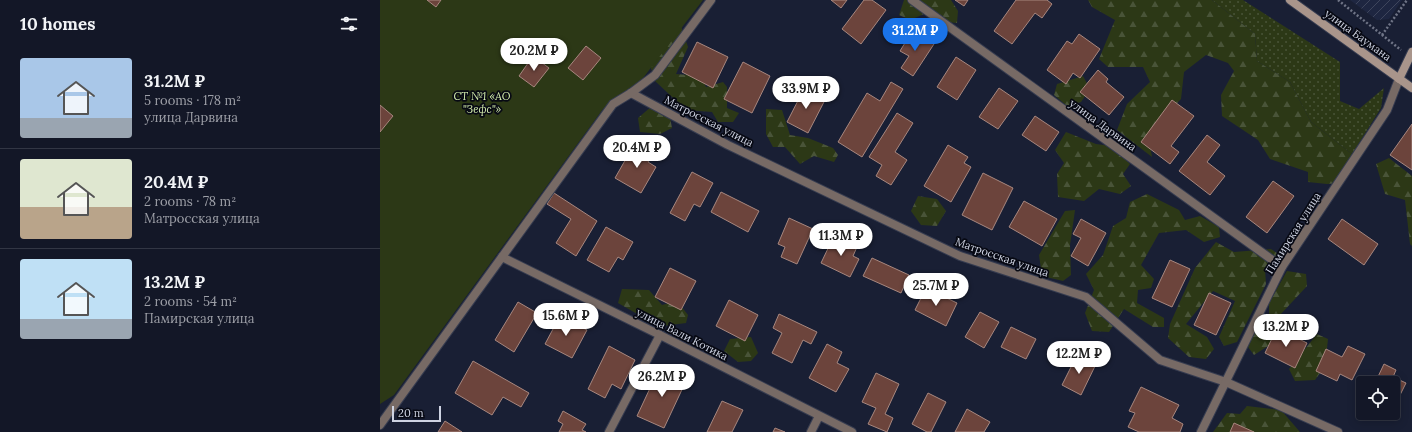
<!DOCTYPE html>
<meta charset="utf-8">
<style>
:root{--surface:#131727;--page:#202433;--text:#f1f3f6;--muted:#9d9fa7;--line:#323644;--accent:#1a73e8}
body{margin:0;font-family:Lora,serif;background:var(--page);color:var(--text);height:100vh;display:flex;flex-direction:column;font-size:15px;white-space:nowrap}
*{box-sizing:border-box;margin:0}
p{font-size:13px;color:var(--muted)}
.icon{flex:none;width:22px;height:22px;fill:none;stroke:currentColor;stroke-width:2;stroke-linecap:round;stroke-linejoin:round}
.map{position:relative;flex:1;overflow:hidden}
.details{display:flex;flex-direction:column;background:var(--surface);width:380px}
.details>*{flex:none}
.buttons{position:absolute;left:976px;top:376px;display:grid;gap:8px}
.buttons a{display:grid;place-items:center;width:44px;height:44px;border-radius:4px;background:var(--surface);box-shadow:0 2px 10px #0003,0 0 0 1px var(--line);font-size:20px}
.scale{position:absolute;left:12px;bottom:10px;width:49px;box-sizing:border-box;padding-left:4px;border:2px solid #ced3e2;border-top:0;font-size:11px;line-height:14px;white-space:nowrap;color:#ced3e2;-webkit-text-stroke:3px #070913;paint-order:stroke}
.price{position:absolute;translate:-50% -34px;padding:0 9px;border-radius:14px;background:#fff;color:#222;font-size:13px;line-height:26px;filter:drop-shadow(0 1px 2px #0008)}
.price::after{content:'';position:absolute;left:50%;top:24px;width:12px;height:9px;margin-left:-6px;background:inherit;clip-path:polygon(0 0,100% 0,50% 100%)}
.price.on{background:var(--accent);color:#fff}
ul{padding:0;list-style:none}
li{display:flex;align-items:center;gap:12px;height:100px;padding:0 20px}
li+li{border-top:1px solid var(--line)}
li span{display:grid;place-items:center;flex:none;width:112px;height:80px;border-radius:4px;color:#555}
li>.icon{margin-inline-start:auto}
span .icon{width:48px;height:48px;fill:#fffc;stroke-width:1}
li b{font-size:17px}
h2{display:flex;justify-content:space-between;align-items:center;height:48px;padding:0 20px;font-size:17px}
main{display:flex;flex:1;min-height:0}
.map>svg:first-child{display:block}
.industrial{fill:url(#industrial-furrows)}
.grass{fill:url(#grass-dots)}
.forest{fill:url(#forest-firs)}
.garden{fill:#2c3816}
.building{fill:#6c443c;stroke:#a7877f}
.lines{fill:none;stroke-linecap:round;stroke-linejoin:round}
.street-casing{stroke:#363c50;stroke-width:10}
.secondary-casing{stroke:#363c50;stroke-width:10}
.path{stroke:#6f7486;stroke-width:2.5;stroke-dasharray:2 2;stroke-linecap:butt}
.street{stroke:#776a65;stroke-width:8}
.secondary{stroke:#a9958b;stroke-width:8}
.labels{text-anchor:middle;dominant-baseline:central;stroke-width:3.5;stroke-linejoin:round;paint-order:stroke}
.street-label{font-size:11px;fill:#ced3e2;stroke:#070913}
.park-label{font-size:11px;font-style:italic;fill:#d4edad;stroke:#070913}
</style>
<main>
<section class="details">
<h2>10 homes<svg class="icon" aria-label="filters" viewBox="0 0 24 24"><path d="M4 7h16M4 17h16"/><circle cx="9" cy="7" r="2"/><circle cx="15" cy="17" r="2"/></svg></h2>
<ul>
<li><span style="background:linear-gradient(#a9c7e8 75%,#9aa5b1 0)"><svg class="icon" aria-label="home" viewBox="0 0 24 24"><path d="M3 11l9-7 9 7M6 9v11h12V9"/></svg></span><div><b>31.2M ₽</b><p>5 rooms · 178 m²</p><p>улица Дарвина</p></div></li>
<li><span style="background:linear-gradient(#dfe7d0 60%,#b9a48a 0)"><svg class="icon" aria-label="home" viewBox="0 0 24 24"><path d="M3 11l9-7 9 7M6 9v11h12V9"/></svg></span><div><b>20.4M ₽</b><p>2 rooms · 78 m²</p><p>Матросская улица</p></div></li>
<li><span style="background:linear-gradient(#bfe0f5 75%,#9aa5b1 0)"><svg class="icon" aria-label="home" viewBox="0 0 24 24"><path d="M3 11l9-7 9 7M6 9v11h12V9"/></svg></span><div><b>13.2M ₽</b><p>2 rooms · 54 m²</p><p>Памирская улица</p></div></li>
</ul>
</section>
<div class="map">
<svg width="1032" height="432" viewBox="0 0 1032 432">
<defs>
<pattern id="industrial-furrows" width="10" height="10" patternUnits="userSpaceOnUse"><rect width="10" height="10" fill="#1e2641"/><path d="M-1 1l2-2M0 10L10 0M9 11l2-2" fill="none" stroke="#3e455c"/></pattern>
<pattern id="grass-dots" width="8" height="8" patternUnits="userSpaceOnUse"><rect width="8" height="8" fill="#2c3816"/><path d="M2 2h.1M6 6h.1" fill="none" stroke="#495438" stroke-width="1.8" stroke-linecap="round"/></pattern>
<pattern id="forest-firs" width="22" height="20" patternUnits="userSpaceOnUse"><rect width="22" height="20" fill="#2c3816"/><path d="M5 1l3.5 6h-7zM16 11l3.5 6h-7z" fill="#495438"/></pattern>
</defs>
<rect width="100%" height="100%" fill="#191f34"/>
<path class="industrial" d="M 970,0 L 1022,0 L 1009,19 L 997,20 Z"/>
<path class="grass" d="M 832,0 L 863,0 L 960,62 L 960,101 L 979,109 L 1004,88 L 1001,108 L 972,154 L 931,122 L 910,82 L 877,61 L 875,34 Z"/>
<g class="forest">
<path d="M 524,0 L 571,0 L 578,11 L 577,23 L 567,22 L 551,11 L 530,20 L 519,15 Z"/>
<path d="M 708,0 L 832,0 L 875,34 L 877,61 L 910,82 L 931,122 L 972,154 L 962,183 L 947,184 L 928,182 L 928,172 L 890,159 L 878,140 L 842,116 L 841,95 L 854,71 L 848,63 L 826,55 L 804,72 L 801,99 L 768,134 L 772,157 L 737,130 L 747,104 L 770,82 L 763,67 L 728,67 L 719,59 L 735,20 L 712,7 Z"/>
<path d="M 301,26 L 308,47 L 296,74 L 321,76 L 326,87 L 343,82 L 347,87 L 347,108 L 359,113 L 353,122 L 338,122 L 332,112 L 306,110 L 275,81 L 267,56 Z"/>
<path d="M 703,76 L 710,89 L 701,102 L 687,106 L 674,95 L 677,84 Z"/>
<path d="M 272,106 L 289,112 L 292,128 L 280,134 L 260,132 L 258,118 Z"/>
<path d="M 386,109 L 402,110 L 410,135 L 428,138 L 453,148 L 458,155 L 454,162 L 434,156 L 420,164 L 405,147 L 393,147 L 386,134 Z"/>
<path d="M 686,132 L 716,144 L 731,146 L 750,164 L 743,174 L 751,186 L 740,194 L 719,189 L 704,201 L 678,197 L 677,174 L 684,163 L 675,150 Z"/>
<path d="M 1009,158 L 1032,176 L 1032,246 L 1030,244 L 1025,200 L 1005,194 L 996,164 Z"/>
<path d="M 767,194 L 799,210 L 805,220 L 820,216 L 839,227 L 840,237 L 824,242 L 806,230 L 779,233 L 761,265 L 774,279 L 771,288 L 758,290 L 757,303 L 784,318 L 784,327 L 773,327 L 744,309 L 729,332 L 712,331 L 705,313 L 714,290 L 706,274 L 723,255 L 733,226 L 746,218 L 750,202 Z"/>
<path d="M 538,196 L 557,199 L 566,211 L 557,226 L 541,225 L 531,211 Z"/>
<path d="M 695,210 L 690,245 L 691,275 L 683,281 L 662,276 L 659,255 L 685,211 Z"/>
<path d="M 836,242 L 854,252 L 891,249 L 904,258 L 897,268 L 885,269 L 886,284 L 857,342 L 844,346 L 839,337 L 855,301 L 833,291 L 806,324 L 827,337 L 834,349 L 826,359 L 809,357 L 788,338 L 790,324 L 815,268 Z"/>
<path d="M 907,271 L 926,274 L 927,286 L 900,315 L 896,341 L 874,355 L 868,347 L 877,327 L 889,319 L 889,303 Z"/>
<path d="M 242,289 L 269,290 L 282,305 L 297,301 L 308,315 L 306,323 L 283,326 L 273,315 L 259,315 L 238,303 Z"/>
<path d="M 937,334 L 948,339 L 945,366 L 935,380 L 915,381 L 909,369 Z"/>
<path d="M 371,337 L 378,353 L 371,361 L 358,362 L 344,351 L 350,339 Z"/>
<path d="M 867,406 L 901,410 L 920,432 L 833,432 L 847,413 L 860,414 Z"/>
</g>
<path class="garden" d="M 0,0 L 323,0 L 260,82 L 223,109 L 14,395 L 0,404 Z"/>
<g class="building">
<path d="M 47,0 L 61,0 L 56,7 Z"/>
<path d="M 451,0 L 467,0 L 461,8 Z"/>
<path d="M 484,0 L 492,0 L 506,10 L 481,44 L 462,29 Z"/>
<path d="M 575,0 L 588,0 L 584,6 Z"/>
<path d="M 636,0 L 667,0 L 672,4 L 662,18 L 655,13 L 632,44 L 614,31 Z"/>
<path d="M 533,30 L 554,44 L 533,76 L 521,68 L 529,56 L 520,51 Z"/>
<path d="M 699,34 L 720,49 L 700,78 L 693,73 L 686,84 L 667,70 L 687,41 L 692,44 Z"/>
<path d="M 317,42 L 348,57 L 333,88 L 302,72 Z"/>
<path d="M 206,46 L 221,58 L 203,80 L 188,68 Z"/>
<path d="M 153,56 L 169,68 L 154,87 L 139,76 Z"/>
<path d="M 576,57 L 596,70 L 577,100 L 557,87 Z"/>
<path d="M 363,62 L 390,76 L 372,113 L 344,99 Z"/>
<path d="M 718,70 L 728,79 L 726,82 L 744,97 L 729,115 L 700,92 Z"/>
<path d="M 511,82 L 523,89 L 482,157 L 458,142 L 487,93 L 500,101 Z"/>
<path d="M 425,87 L 446,98 L 428,133 L 407,122 Z"/>
<path d="M 619,88 L 638,101 L 618,129 L 599,117 Z"/>
<path d="M 792,100 L 814,116 L 791,146 L 799,152 L 790,164 L 761,142 Z"/>
<path d="M 0,105 L 13,116 L 0,132 Z"/>
<path d="M 517,113 L 533,123 L 515,152 L 527,160 L 511,185 L 496,176 L 502,165 L 489,157 Z"/>
<path d="M 655,116 L 679,132 L 666,151 L 642,135 Z"/>
<path d="M 1032,124 L 1032,170 L 1010,155 Z"/>
<path d="M 827,135 L 840,145 L 827,162 L 845,176 L 830,195 L 799,171 Z"/>
<path d="M 255,143 L 273,153 L 268,162 L 276,167 L 261,193 L 235,178 Z"/>
<path d="M 568,145 L 588,157 L 584,163 L 591,167 L 571,202 L 544,186 Z"/>
<path d="M 312,172 L 333,183 L 320,207 L 314,204 L 305,221 L 290,213 Z"/>
<path d="M 603,173 L 633,188 L 612,230 L 582,215 Z"/>
<path d="M 893,181 L 914,196 L 887,233 L 866,217 Z"/>
<path d="M 341,192 L 379,211 L 368,232 L 331,212 Z"/>
<path d="M 174,193 L 217,221 L 196,256 L 176,243 L 191,219 L 167,204 Z"/>
<path d="M 644,201 L 677,219 L 662,246 L 629,227 Z"/>
<path d="M 409,218 L 433,229 L 417,264 L 401,257 L 405,247 L 398,244 Z"/>
<path d="M 701,219 L 726,233 L 708,266 L 691,256 L 701,238 L 693,234 Z"/>
<path d="M 962,219 L 998,244 L 984,265 L 948,239 Z"/>
<path d="M 226,227 L 253,242 L 243,260 L 238,257 L 229,272 L 207,260 Z"/>
<path d="M 454,236 L 477,247 L 473,256 L 479,259 L 470,277 L 441,263 Z"/>
<path d="M 492,258 L 529,275 L 521,293 L 483,276 Z"/>
<path d="M 790,260 L 810,269 L 792,307 L 772,298 Z"/>
<path d="M 290,268 L 316,281 L 301,310 L 275,297 Z"/>
<path d="M 546,288 L 577,303 L 566,326 L 535,310 Z"/>
<path d="M 829,293 L 851,303 L 836,335 L 814,325 Z"/>
<path d="M 349,300 L 378,315 L 365,341 L 336,326 Z"/>
<path d="M 138,302 L 157,313 L 134,352 L 115,340 Z"/>
<path d="M 600,312 L 619,322 L 604,348 L 585,337 Z"/>
<path d="M 399,314 L 437,332 L 431,344 L 423,340 L 412,363 L 392,353 L 402,333 L 393,328 Z"/>
<path d="M 180,316 L 207,330 L 192,358 L 165,344 Z"/>
<path d="M 631,327 L 656,339 L 646,359 L 621,347 Z"/>
<path d="M 897,328 L 927,343 L 915,368 L 885,353 Z"/>
<path d="M 447,344 L 462,352 L 457,363 L 469,369 L 456,392 L 429,378 Z"/>
<path d="M 229,346 L 255,360 L 241,389 L 232,384 L 225,398 L 208,389 Z"/>
<path d="M 968,346 L 985,354 L 972,380 L 960,374 L 957,381 L 936,371 L 946,349 L 962,357 Z"/>
<path d="M 697,355 L 716,364 L 701,395 L 682,385 Z"/>
<path d="M 93,361 L 149,393 L 141,407 L 123,397 L 112,415 L 75,393 Z"/>
<path d="M 1004,364 L 1016,370 L 1013,377 L 1026,383 L 1013,409 L 1013,383 L 995,383 Z"/>
<path d="M 279,369 L 306,381 L 284,428 L 257,416 Z"/>
<path d="M 496,373 L 519,384 L 505,414 L 513,418 L 507,432 L 488,424 L 496,408 L 482,402 Z"/>
<path d="M 761,387 L 799,405 L 792,418 L 803,424 L 800,432 L 759,432 L 748,427 L 755,413 L 749,411 Z"/>
<path d="M 548,393 L 566,402 L 551,432 L 547,432 L 532,424 Z"/>
<path d="M 342,401 L 363,410 L 352,432 L 327,432 Z"/>
<path d="M 587,409 L 610,422 L 604,432 L 575,432 Z"/>
<path d="M 183,411 L 206,424 L 202,430 L 206,432 L 179,432 L 183,424 L 178,421 Z"/>
<path d="M 65,421 L 82,432 L 58,432 Z"/>
<path d="M 854,423 L 874,432 L 850,432 Z"/>
<path d="M 395,428 L 405,432 L 393,432 Z"/>
</g>
<g class="lines">
<g class="street-casing">
<g id="street">
<path d="M 532,0 L 902,267"/>
<path d="M 251,93 L 348,145 L 580,256 L 706,297 L 780,360 L 846,382 L 958,432"/>
<path d="M 122,257 L 280,335 L 472,432"/>
<path d="M 0,425 L 233,104 L 251,93 L 275,75 L 331,0"/>
<path d="M 229,432 L 280,335"/>
<path d="M 431,432 L 439,416"/>
<path d="M 821,432 L 902,267 L 1007,110 L 1019,79"/>
</g>
</g>
<g class="secondary-casing">
<g id="secondary">
<path d="M 910,0 L 1032,88"/>
<path d="M 1019,79 L 1032,52"/>
</g>
</g>
<g class="path">
<path d="M 958,0 L 1021,50"/>
<path d="M 1002,35 L 1027,0"/>
</g>
<use href="#street" class="street"/>
<use href="#secondary" class="secondary"/>
</g>
<g class="labels">
<g class="street-label">
<text transform="translate(978 35) rotate(36)">улица Баумана</text>
<text transform="translate(329 121) rotate(27)">Матросская улица</text>
<text transform="translate(723 125) rotate(36)">улица Дарвина</text>
<text transform="translate(913 233) rotate(-58)">Памирская улица</text>
<text transform="translate(622 257) rotate(19)">Матросская улица</text>
<text transform="translate(302 334) rotate(27)">улица Вали Котика</text>
</g>
<g class="park-label">
<text x="102" y="96">СТ №1 «АО<tspan x="102" dy="13">"Зефс"»</tspan></text>
</g>
</g>
</svg>
<div class="buttons">
<a><svg class="icon" aria-label="locate" viewBox="0 0 24 24"><circle cx="12" cy="12" r="6"/><path d="M12 2v4M12 18v4M2 12h4M18 12h4"/></svg></a>
</div>
<div class="scale">20 m</div>
<b class="price on" style="left:535px;top:52px">31.2M ₽</b>
<b class="price" style="left:154px;top:72px">20.2M ₽</b>
<b class="price" style="left:426px;top:110px">33.9M ₽</b>
<b class="price" style="left:257px;top:169px">20.4M ₽</b>
<b class="price" style="left:461px;top:257px">11.3M ₽</b>
<b class="price" style="left:556px;top:307px">25.7M ₽</b>
<b class="price" style="left:186px;top:337px">15.6M ₽</b>
<b class="price" style="left:906px;top:348px">13.2M ₽</b>
<b class="price" style="left:699px;top:375px">12.2M ₽</b>
<b class="price" style="left:282px;top:398px">26.2M ₽</b>
</div>
</main>
